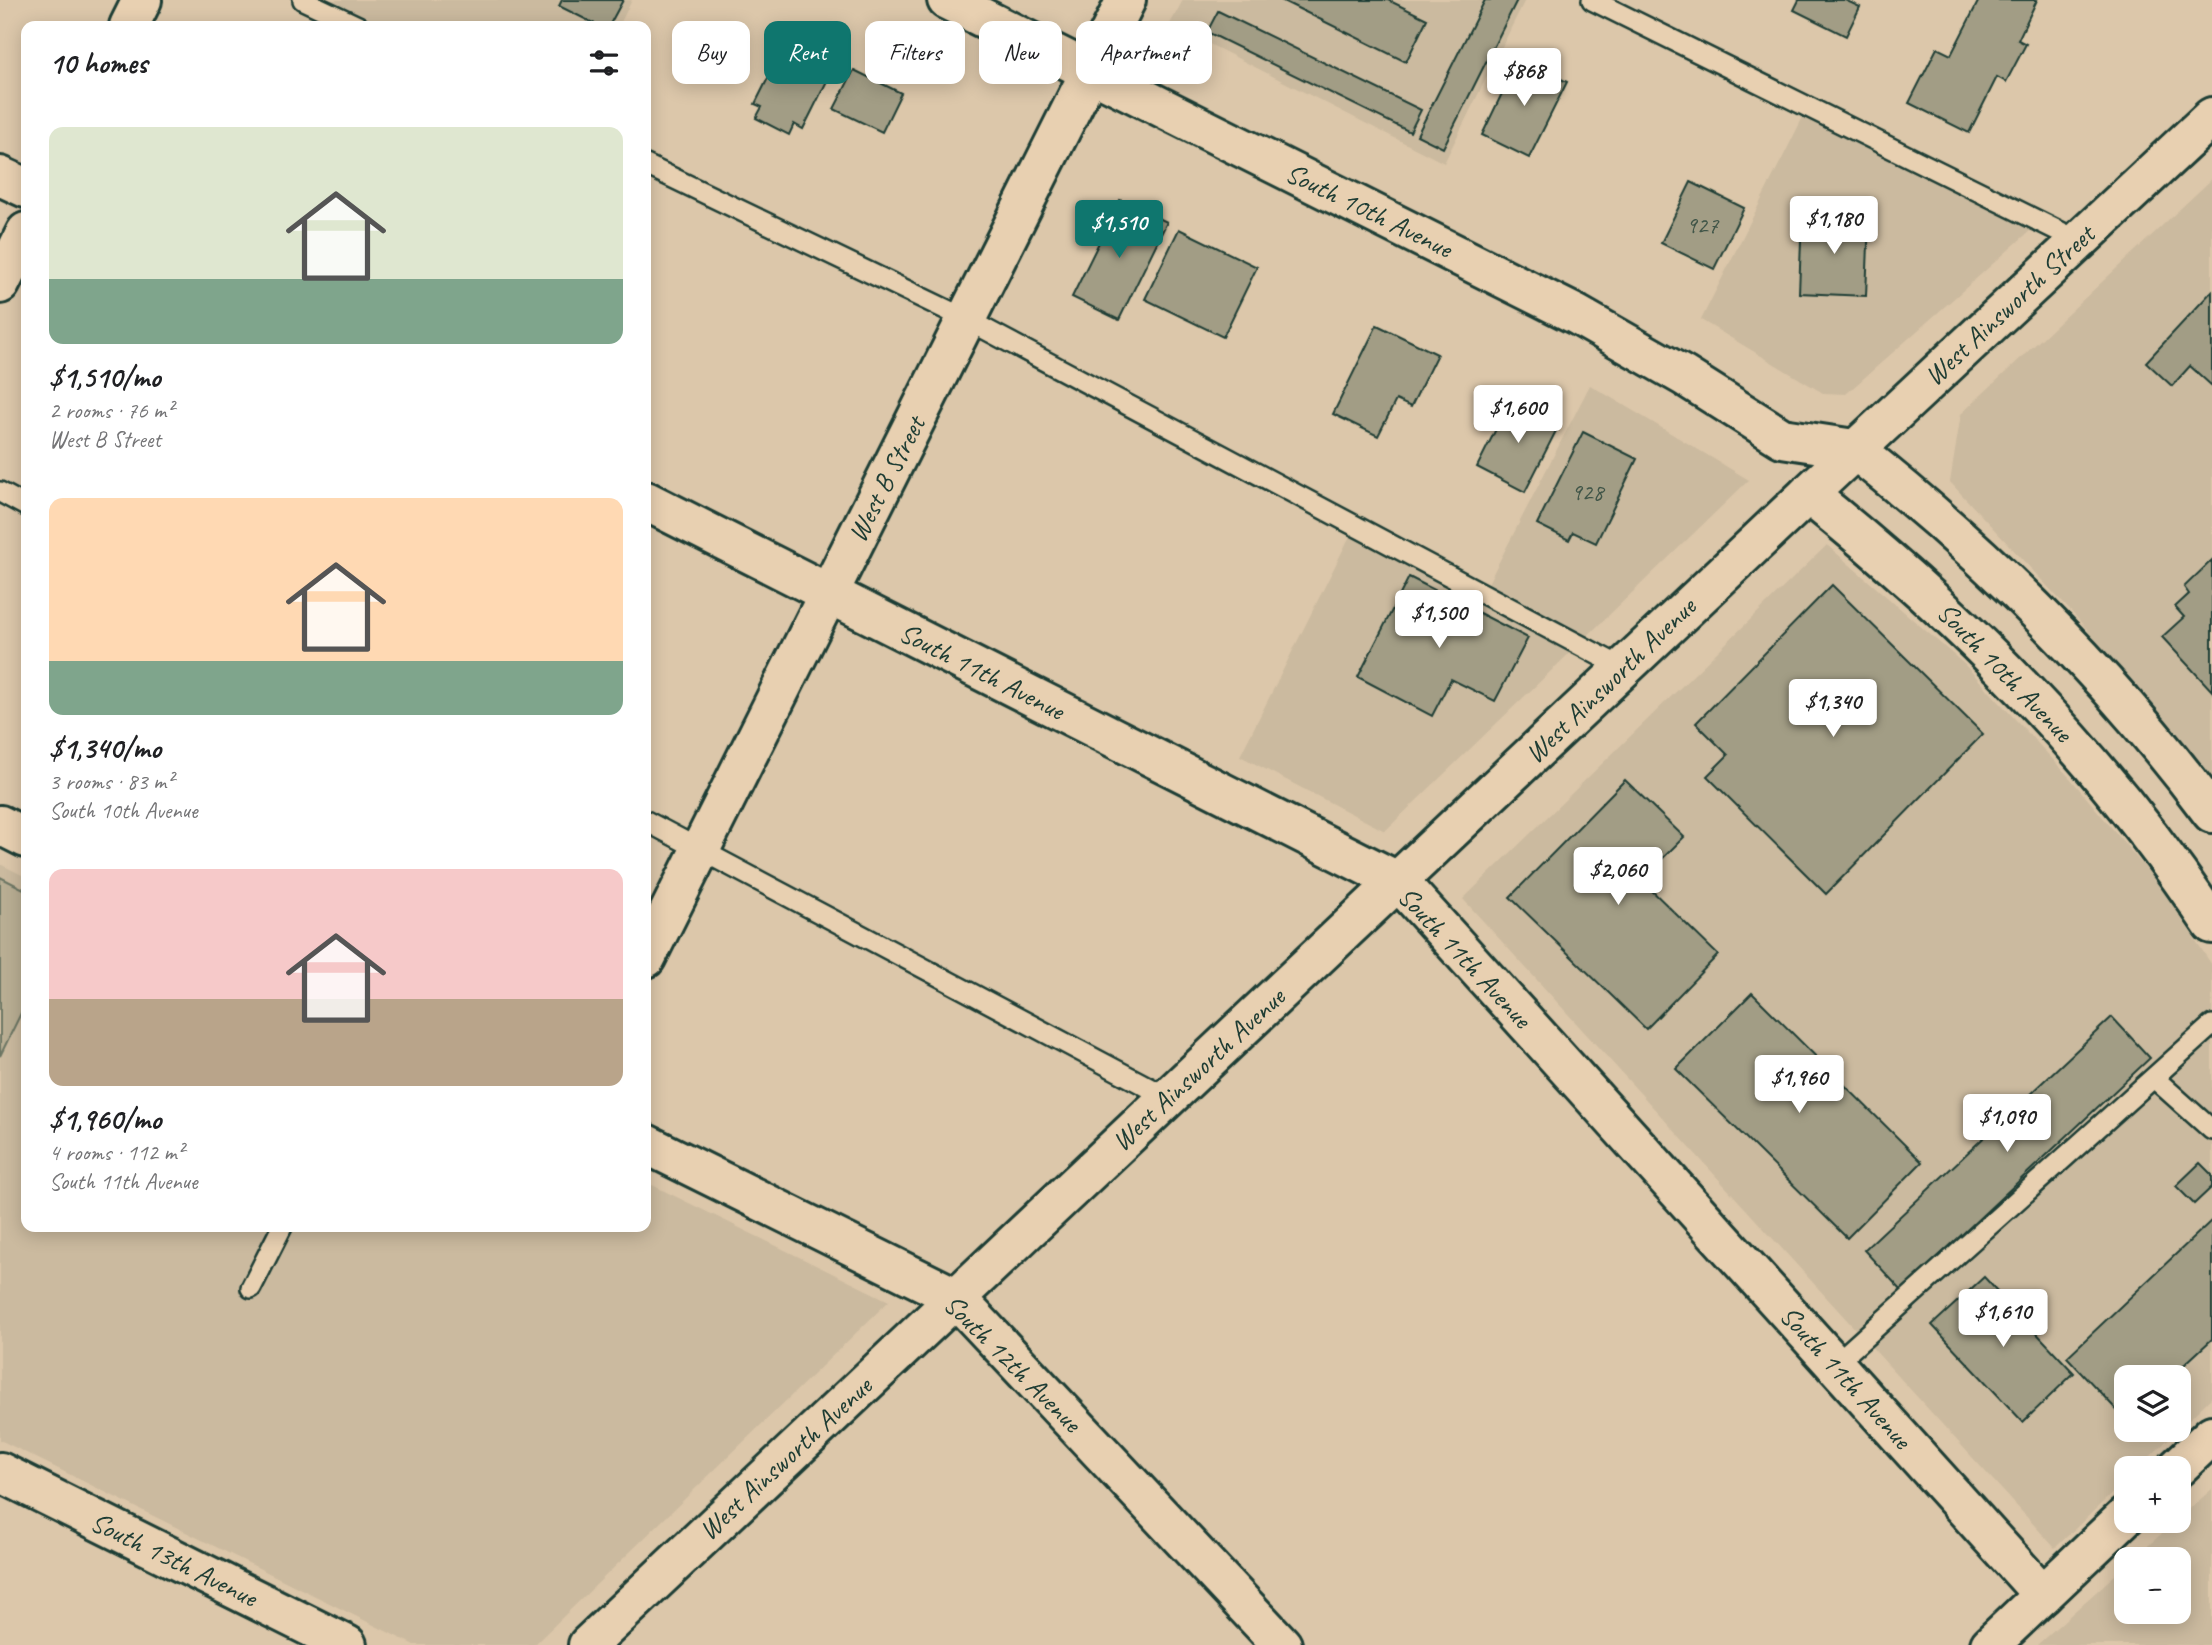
<!DOCTYPE html>
<meta charset="utf-8">
<style>
:root{--surface:#fff;--page:#f6f6f6;--text:#202124;--muted:#757577;--accent:#0f766e}
body{margin:0;font-family:Caveat,sans-serif;background:var(--page);color:var(--text);height:100vh;display:flex;flex-direction:column;font-size:26px;white-space:nowrap}
*{box-sizing:border-box;margin:0}
p{font-size:23px;color:var(--muted)}
.icon{flex:none;width:38px;height:38px;fill:none;stroke:currentColor;stroke-width:2;stroke-linecap:round;stroke-linejoin:round}
.map{position:relative;flex:1;overflow:hidden}
.sheet{position:absolute;left:21px;top:21px;width:630px;height:1211px;display:flex;flex-direction:column;background:var(--surface);border-radius:14px;box-shadow:0 4px 18px #0003}
.sheet>*{flex:none}
.hud{position:absolute;left:672px;top:21px;width:665px;height:63px;display:flex;gap:14px}
.controls{position:absolute;left:2114px;top:1365px;display:grid;gap:14px}
.controls a{display:grid;place-items:center;width:77px;height:77px;border-radius:14px;background:var(--surface);box-shadow:0 4px 18px #0003;font-size:35px}
.price{position:absolute;translate:-50% -60px;padding:0 16px;border-radius:7px;background:#fff;color:#222;font-size:23px;line-height:46px;filter:drop-shadow(0 2px 4px #0008)}
.price::after{content:'';position:absolute;left:50%;top:42px;width:21px;height:16px;margin-left:-10px;background:inherit;clip-path:polygon(0 0,100% 0,50% 100%)}
.price.active{background:var(--accent);color:#fff}
ul{padding:0;list-style:none}
li{display:grid;align-content:center;gap:14px;height:371px;padding:0 28px}
li span{display:grid;place-items:center;height:217px;border-radius:14px;color:#555}
li>.icon{margin-inline-start:auto}
span .icon{width:126px;height:126px;fill:#fffc;stroke-width:1}
li b{font-size:30px}
h2{display:flex;justify-content:space-between;align-items:center;height:84px;padding:0 28px;font-size:30px}
.tag{padding:0 24px;border-radius:14px;background:var(--surface);box-shadow:0 4px 18px #0003;font-size:24px;line-height:63px}
.tag.active{background:var(--accent);color:#fff}
.map>svg:first-child{display:block}
.built{fill:#cbba9f}
.green{fill:#b9ae93;stroke:#6c7664;stroke-width:2}
.building{fill:#a29d85;stroke:#1f3d34;stroke-width:2}
.lines{fill:none;stroke-linecap:round;stroke-linejoin:round}
.service-casing{stroke:#1f3d34;stroke-width:24}
.minor-casing{stroke:#1f3d34;stroke-width:44}
.secondary-casing{stroke:#1f3d34;stroke-width:44}
.primary-casing{stroke:#1f3d34;stroke-width:44}
.service{stroke:#e8d0b1;stroke-width:19}
.minor{stroke:#e8d0b1;stroke-width:38}
.secondary{stroke:#e8d0b1;stroke-width:38}
.primary{stroke:#e8d0b1;stroke-width:38}
.labels{text-anchor:middle;dominant-baseline:central;stroke-width:5;stroke-linejoin:round;paint-order:stroke}
.number-label{font-size:24px;fill:#405548}
.street-label{font-size:28px;fill:#1f3d34;stroke:#e8d0b1}
</style>
<div class="map">
<svg width="2212" height="1645" viewBox="0 0 2212 1645">
<rect width="100%" height="100%" fill="#dcc7aa"/>
<filter id="ink" filterUnits="userSpaceOnUse"><feTurbulence type="fractalNoise" baseFrequency=".0143" numOctaves="2"/><feDisplacementMap in="SourceGraphic" scale="14" xChannelSelector="R" yChannelSelector="G"/><feConvolveMatrix kernelMatrix="1 2 1 2 8 2 1 2 1" color-interpolation-filters="sRGB"/></filter>
<g filter="url(#ink)">
<g class="built">
<path d="M 300,0 L 632,0 L 619,26 L 352,26 Z"/>
<path d="M 1183,0 L 1525,0 L 1444,163 L 1170,24 Z"/>
<path d="M 1803,117 L 2031,230 L 1846,394 L 1823,393 L 1701,320 Z"/>
<path d="M 2212,179 L 2212,777 L 2078,619 L 1950,482 L 1961,414 Z"/>
<path d="M 1590,385 L 1749,480 L 1385,831 L 1240,756 L 1354,528 L 1481,597 Z"/>
<path d="M 1827,545 L 1964,664 L 2070,778 L 2157,882 L 2212,965 L 2212,1397 L 2179,1429 L 2179,1377 L 2126,1377 L 2126,1430 L 2178,1430 L 2138,1468 L 2126,1468 L 2126,1480 L 2055,1548 L 1463,899 Z"/>
<path d="M 0,864 L 26,877 L 26,1227 L 646,1227 L 646,1182 L 889,1301 L 534,1645 L 414,1645 L 0,1440 Z"/>
<path d="M 2212,1489 L 2212,1645 L 2037,1645 L 2126,1565 L 2126,1612 L 2179,1612 L 2179,1559 L 2133,1559 Z"/>
</g>
<path class="green" d="M 0,877 L 26,890 L 26,1003 L 0,1056 Z"/>
<g class="building">
<path d="M 562,0 L 623,0 L 609,26 L 599,26 L 559,6 Z"/>
<path d="M 1281,0 L 1388,0 L 1427,19 L 1406,62 Z"/>
<path d="M 1485,0 L 1517,0 L 1443,148 L 1417,135 Z"/>
<path d="M 1799,0 L 1845,0 L 1860,7 L 1846,36 L 1794,10 Z"/>
<path d="M 1979,0 L 2037,0 L 2018,40 L 2026,44 L 2006,82 L 1997,77 L 1969,133 L 1909,103 L 1937,48 L 1951,55 Z"/>
<path d="M 1218,11 L 1421,110 L 1410,132 L 1207,32 Z"/>
<path d="M 798,35 L 834,54 L 825,70 L 831,73 L 803,129 L 794,124 L 789,135 L 756,118 L 762,107 L 755,104 L 784,46 L 790,49 Z"/>
<path d="M 1519,58 L 1567,82 L 1529,158 L 1482,135 Z"/>
<path d="M 854,70 L 901,93 L 882,132 L 834,109 Z"/>
<path d="M 1691,182 L 1744,208 L 1714,269 L 1661,243 Z"/>
<path d="M 1120,200 L 1167,222 L 1119,320 L 1072,297 Z"/>
<path d="M 1802,215 L 1869,218 L 1866,296 L 1799,293 Z"/>
<path d="M 1179,229 L 1257,267 L 1223,337 L 1145,299 Z"/>
<path d="M 2212,291 L 2212,386 L 2190,366 L 2172,386 L 2146,362 Z"/>
<path d="M 1377,325 L 1437,354 L 1411,407 L 1396,400 L 1378,436 L 1333,414 Z"/>
<path d="M 1511,399 L 1560,423 L 1525,492 L 1477,467 Z"/>
<path d="M 1583,432 L 1637,459 L 1596,543 L 1573,532 L 1569,540 L 1537,524 Z"/>
<path d="M 2212,560 L 2212,691 L 2162,637 L 2184,617 L 2175,607 L 2189,594 L 2184,587 Z"/>
<path d="M 1409,577 L 1528,638 L 1495,701 L 1451,679 L 1432,716 L 1358,677 Z"/>
<path d="M 1832,585 L 1983,734 L 1826,894 L 1707,776 L 1728,755 L 1696,723 Z"/>
<path d="M 1625,780 L 1684,837 L 1641,880 L 1718,955 L 1646,1029 L 1510,897 Z"/>
<path d="M 1752,993 L 1922,1162 L 1847,1238 L 1676,1069 Z"/>
<path d="M 2112,1017 L 2150,1058 L 1902,1291 L 1864,1250 Z"/>
<path d="M 2200,1163 L 2212,1175 L 2212,1187 L 2194,1204 L 2176,1186 Z"/>
<path d="M 2212,1220 L 2212,1339 L 2171,1377 L 2126,1377 L 2126,1420 L 2067,1357 Z"/>
<path d="M 1984,1277 L 2074,1373 L 2023,1422 L 1932,1325 Z"/>
</g>
<g class="lines">
<g class="service-casing">
<g id="service">
<path d="M 303,0 L 358,26"/>
<path d="M 1592,0 L 2079,241"/>
<path d="M 646,165 L 966,319 L 1623,668"/>
<path d="M 0,492 L 26,506"/>
<path d="M 646,821 L 1167,1097"/>
<path d="M 2154,1078 L 2212,1130"/>
<path d="M 251,1288 L 282,1227"/>
<path d="M 1835,1364 L 2212,1025"/>
</g>
</g>
<g class="minor-casing">
<g id="minor">
<path d="M 0,176 L 26,188"/>
<path d="M 646,501 L 1399,882 L 2043,1595"/>
<path d="M 0,825 L 26,838"/>
<path d="M 646,958 L 1126,0"/>
<path d="M 646,1144 L 955,1297 L 1282,1645"/>
<path d="M 2177,1468 L 2212,1435"/>
<path d="M 0,1472 L 347,1645"/>
<path d="M 588,1645 L 1808,494"/>
<path d="M 1990,1645 L 2126,1516"/>
</g>
</g>
<g class="secondary-casing">
<g id="secondary">
<path d="M 947,0 L 1577,315 L 1684,376 L 1782,438 L 1854,449"/>
<path d="M 129,26 L 142,0"/>
<path d="M 0,284 L 26,232"/>
</g>
</g>
<g class="primary-casing">
<g id="primary">
<path d="M 2212,117 L 1808,494 C 1963,618 2102,757 2212,924"/>
<path d="M 1854,449 C 1988,555 2110,676 2212,813"/>
</g>
</g>
<use href="#service" class="service"/>
<use href="#minor" class="minor"/>
<use href="#secondary" class="secondary"/>
<use href="#primary" class="primary"/>
</g>
</g>
<g class="labels">
<g class="number-label">
<text x="1702" y="225">927</text>
<text x="1587" y="492">928</text>
</g>
<g class="street-label">
<text transform="translate(1369 210) rotate(26)">South 10th Avenue</text>
<text transform="translate(2009 305) rotate(-43)">West Ainsworth Street</text>
<text transform="translate(886 479) rotate(-63)">West B Street</text>
<text transform="translate(982 671) rotate(27)">South 11th Avenue</text>
<text transform="translate(2005 672) rotate(46)">South 10th Avenue</text>
<text transform="translate(1610 680) rotate(-44)">West Ainsworth Avenue</text>
<text transform="translate(1465 957) rotate(47)">South 11th Avenue</text>
<text transform="translate(1198 1069) rotate(-43)">West Ainsworth Avenue</text>
<text transform="translate(1013 1363) rotate(45)">South 12th Avenue</text>
<text transform="translate(1846 1377) rotate(48)">South 11th Avenue</text>
<text transform="translate(785 1458) rotate(-43)">West Ainsworth Avenue</text>
<text transform="translate(174 1559) rotate(26)">South 13th Avenue</text>
</g>
</g>
</svg>
<div class="controls">
<a><svg class="icon" aria-label="layers" viewBox="0 0 24 24"><path d="M12 4l9 5-9 5-9-5zM3 14l9 5 9-5"/></svg></a>
<a>+</a>
<a>−</a>
</div>
<b class="price" style="left:1524px;top:108px">$868</b>
<b class="price" style="left:1834px;top:256px">$1,180</b>
<b class="price active" style="left:1119px;top:260px">$1,510</b>
<b class="price" style="left:1518px;top:445px">$1,600</b>
<b class="price" style="left:1439px;top:650px">$1,500</b>
<b class="price" style="left:1833px;top:739px">$1,340</b>
<b class="price" style="left:1618px;top:907px">$2,060</b>
<b class="price" style="left:1799px;top:1115px">$1,960</b>
<b class="price" style="left:2007px;top:1154px">$1,090</b>
<b class="price" style="left:2003px;top:1349px">$1,610</b>
<div class="hud">
<a class="tag">Buy</a>
<a class="tag active">Rent</a>
<a class="tag">Filters</a>
<a class="tag">New</a>
<a class="tag">Apartment</a>
</div>
<section class="sheet">
<h2>10 homes<svg class="icon" aria-label="filters" viewBox="0 0 24 24"><path d="M4 7h16M4 17h16"/><circle cx="9" cy="7" r="2"/><circle cx="15" cy="17" r="2"/></svg></h2>
<ul>
<li><span style="background:linear-gradient(#dfe7d0 70%,#7fa58c 0)"><svg class="icon" aria-label="home" viewBox="0 0 24 24"><path d="M3 11l9-7 9 7M6 9v11h12V9"/></svg></span><div><b>$1,510/mo</b><p>2 rooms · 76 m²</p><p>West B Street</p></div></li>
<li><span style="background:linear-gradient(#ffd9b3 75%,#7fa58c 0)"><svg class="icon" aria-label="home" viewBox="0 0 24 24"><path d="M3 11l9-7 9 7M6 9v11h12V9"/></svg></span><div><b>$1,340/mo</b><p>3 rooms · 83 m²</p><p>South 10th Avenue</p></div></li>
<li><span style="background:linear-gradient(#f6c9c9 60%,#b9a48a 0)"><svg class="icon" aria-label="home" viewBox="0 0 24 24"><path d="M3 11l9-7 9 7M6 9v11h12V9"/></svg></span><div><b>$1,960/mo</b><p>4 rooms · 112 m²</p><p>South 11th Avenue</p></div></li>
</ul>
</section>
</div>
